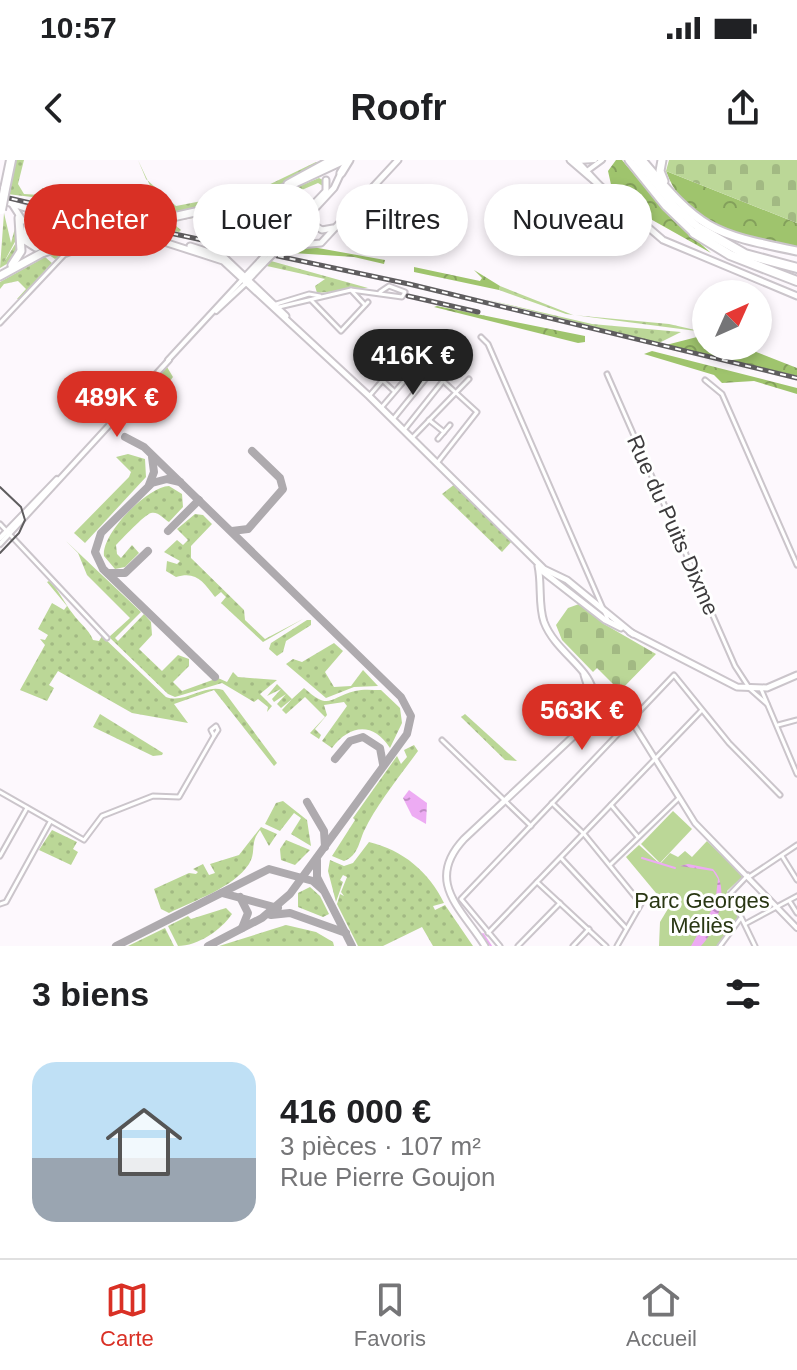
<!DOCTYPE html>
<html lang="fr">
<meta charset="utf-8">
<style>
:root{--surface:#fff;--page:#f2f2f2;--text:#202124;--muted:#757577;--line:#e0e0e0;--accent:#d93025}
body{margin:0;font-family:Helvetica,sans-serif;background:var(--page);color:var(--text);height:100vh;display:flex;flex-direction:column;font-size:30px;white-space:nowrap}
*{box-sizing:border-box;margin:0}
p{font-size:26px;color:var(--muted)}
.icon{flex:none;width:44px;height:44px;fill:none;stroke:currentColor;stroke-width:2;stroke-linecap:round;stroke-linejoin:round}
.map{position:relative;height:786px;overflow:hidden}
.side{display:flex;flex-direction:column;background:var(--surface);flex:1}
.side>*{flex:none}
.hud{position:absolute;left:24px;top:24px;width:750px;height:72px;display:flex;gap:16px}
.needle{width:52px;rotate:45deg}
.tools{position:absolute;left:692px;top:120px;display:grid;gap:16px}
.tools a{display:grid;place-items:center;width:80px;height:80px;border-radius:50%;background:var(--surface);box-shadow:0 4px 12px #0003;font-size:40px}
.price{position:absolute;translate:-50% -68px;padding:0 18px;border-radius:28px;background:var(--accent);color:#fff;font-size:26px;line-height:52px;filter:drop-shadow(0 2px 4px #0008)}
.price::after{content:'';position:absolute;left:50%;top:48px;width:24px;height:18px;margin-left:-12px;background:inherit;clip-path:polygon(0 0,100% 0,50% 100%)}
.price.active{background:#222;color:#fff}
ul{padding:0;list-style:none}
li{display:flex;align-items:center;gap:24px;height:200px;padding:0 32px}
li+li{border-top:2px solid var(--line)}
li span{display:grid;place-items:center;flex:none;width:224px;height:160px;border-radius:24px;color:#555}
li>.icon{margin-inline-start:auto}
span .icon{width:96px;height:96px;fill:#fffc;stroke-width:1}
li b{font-size:34px}
h2{display:flex;justify-content:space-between;align-items:center;height:96px;padding:0 32px;font-size:34px}
.pill{padding:0 28px;border-radius:36px;background:var(--surface);box-shadow:0 4px 12px #0003;font-size:28px;line-height:72px}
.pill.active{background:var(--accent);color:#fff}
.status{display:flex;justify-content:space-between;align-items:center;height:56px;padding:0 40px;background:var(--surface);direction:ltr}
.status svg{height:22px;fill:currentColor}
header{display:flex;justify-content:space-between;align-items:center;height:104px;padding:0 32px;background:var(--surface);font-size:36px;font-weight:700}
.tabs{display:flex;justify-content:space-around;align-items:center;height:112px;border-top:2px solid var(--line);background:var(--surface);font-size:22px;color:var(--muted)}
.tabs a{display:grid;justify-items:center;gap:4px}
.tabs .active{color:var(--accent)}
.map>svg:first-child{display:block}
.grass{fill:url(#grass-dots)}
.forest{fill:url(#forest-crowns)}
.cemetery{fill:url(#cemetery-stones)}
.park{fill:#bbd797}
.water{fill:url(#water-ripples)}
.lines{fill:none;stroke-linecap:round;stroke-linejoin:round}
.stream{stroke:#edabf3;stroke-width:2}
.taxiway{stroke:#aeaaae;stroke-width:8}
.minor-casing{stroke:#cbc5cb;stroke-width:7}
.tertiary-casing{stroke:#cbc5cb;stroke-width:8}
.secondary-casing{stroke:#cbc5cb;stroke-width:9}
.trunk-casing{stroke:#cbc5cb;stroke-width:11}
.motorway-casing{stroke:#cbc5cb;stroke-width:12}
.minor{stroke:#fff;stroke-width:3}
.tertiary{stroke:#fff;stroke-width:4}
.secondary{stroke:#fff;stroke-width:5}
.trunk{stroke:#fff;stroke-width:7}
.motorway{stroke:#fff;stroke-width:8}
.tram{stroke:#5f5d5f;stroke-width:2}
.rail-casing{stroke:#5f5d5f;stroke-width:5}
.rail{stroke:#fff;stroke-width:2;stroke-dasharray:6;stroke-linecap:butt}
.secondary-bridge-casing{stroke:#cbc5cb;stroke-width:9;stroke-linecap:butt}
.trunk-bridge-casing{stroke:#cbc5cb;stroke-width:11;stroke-linecap:butt}
.motorway-bridge-casing{stroke:#cbc5cb;stroke-width:12;stroke-linecap:butt}
.secondary-bridge{stroke:#fff;stroke-width:5}
.trunk-bridge{stroke:#fff;stroke-width:7}
.motorway-bridge{stroke:#fff;stroke-width:8}
.labels{text-anchor:middle;dominant-baseline:central;stroke-width:6;stroke-linejoin:round;paint-order:stroke}
.street-label{font-size:22px;fill:#3c3a3c;stroke:#fff}
.park-label{font-size:22px;fill:#293713;stroke:#fff}
</style>
<div class="status"><b>10:57</b><svg viewBox="0 0 49 12"><path d="M0 12V9h3v3zM5 12V6h3v6zM10 12V3h3v9zM15 12V0h3v12zM26 1h20v11H26zM47 4h2v5h-2z"/></svg></div>
<header><svg class="icon" aria-label="back" viewBox="0 0 24 24"><path d="M15 5l-7 7 7 7"/></svg>Roofr<svg class="icon" aria-label="share" viewBox="0 0 24 24"><path d="M12 15V3M7 8l5-5 5 5M5 13v7h14v-7"/></svg></header>
<div class="map">
<svg width="797" height="786" viewBox="0 0 797 786">
<defs>
<pattern id="grass-dots" width="8" height="8" patternUnits="userSpaceOnUse" patternTransform="scale(2)"><rect width="8" height="8" fill="#bbd797"/><path d="M2 2h.1M6 6h.1" fill="none" stroke="#a2b983" stroke-width="1.8" stroke-linecap="round"/></pattern>
<pattern id="forest-crowns" width="20" height="18" patternUnits="userSpaceOnUse" patternTransform="scale(2)"><rect width="20" height="18" fill="#9fc46d"/><path d="M2 6a3 3 0 1 1 6 0M12 15a3 3 0 1 1 6 0" fill="none" stroke="#83a05b"/></pattern>
<pattern id="cemetery-stones" width="16" height="16" patternUnits="userSpaceOnUse" patternTransform="scale(2)"><rect width="16" height="16" fill="#bbd797"/><path d="M2 7V4a2 2 0 0 1 4 0v3zM10 15v-3a2 2 0 0 1 4 0v3z" fill="#a2b983"/></pattern>
<pattern id="water-ripples" width="26" height="14" patternUnits="userSpaceOnUse" patternTransform="scale(2)"><rect width="26" height="14" fill="#edabf3"/><path d="M2 4q2-2 4 0t4 0M15 11q2-2 4 0t4 0" fill="none" stroke="#c18cc6"/></pattern>
</defs>
<rect width="100%" height="100%" fill="#fdf8fd"/>
<g class="grass">
<path d="M 14,0 L 24,0 L 18,24 L 24,34 L 40,35 L 42,28 L 61,33 L 32,37 L 7,34 Z"/>
<path d="M 138,0 L 146,19 L 176,46 L 258,30 L 316,2 L 322,3 C 272,41 197,47 137,59 L 134,57 L 162,51 Z"/>
<path d="M 319,18 L 325,21 L 326,28 L 318,23 L 269,44 L 171,62 L 181,70 L 179,72 L 147,67 L 273,37 Z"/>
<path d="M 4,53 L 11,83 L 15,68 L 17,78 L 3,104 L 17,81 L 20,89 L 15,99 L 0,108 Z"/>
<path d="M 63,58 L 94,65 L 66,71 L 40,84 L 28,76 L 32,63 Z"/>
<path d="M 113,71 L 104,75 L 125,75 C 110,93 75,83 55,99 L 49,95 L 77,84 L 70,85 L 0,119 C 29,93 76,82 113,71 Z"/>
<path d="M 45,97 L 52,103 L 20,139 L 17,139 L 26,129 L 18,121 L 4,124 L 0,129 L 0,122 Z"/>
<path d="M 271,101 L 368,128 L 317,133 L 315,126 L 325,119 L 267,106 Z"/>
<path d="M 500,126 L 573,155 L 669,164 L 704,172 L 566,154 L 499,130 Z"/>
<path d="M 484,139 L 592,164 L 681,172 L 659,183 Z"/>
<path d="M 128,294 L 145,299 L 146,317 L 85,383 L 74,373 L 129,317 L 131,312 L 116,297 Z"/>
<path d="M 455,324 L 512,381 L 502,392 L 442,334 Z"/>
<path d="M 169,326 L 182,334 L 183,347 L 169,362 C 164,359 158,351 151,353 C 144,355 122,379 116,385 L 117,394 L 121,398 L 132,385 L 139,393 L 125,407 L 115,409 L 104,396 C 101,374 147,327 169,326 Z"/>
<path d="M 195,354 L 203,355 L 212,364 L 191,386 L 191,398 L 244,450 L 245,460 L 265,479 L 303,459 L 263,482 L 221,443 L 226,437 L 221,432 L 215,437 C 203,422 197,411 176,417 L 166,411 L 167,401 L 177,404 L 180,401 L 164,392 L 177,380 L 183,385 L 188,380 L 177,369 Z"/>
<path d="M 66,381 L 141,452 L 115,478 L 118,481 L 144,454 L 151,462 L 152,475 L 139,489 L 162,511 L 178,495 L 189,499 L 189,506 L 173,522 L 182,531 L 218,518 L 227,522 L 233,512 L 238,517 L 277,520 L 260,534 L 272,546 L 267,552 L 268,547 L 258,539 L 254,542 L 222,523 L 175,537 L 168,534 L 109,477 L 130,458 L 87,415 L 78,393 Z"/>
<path d="M 49,421 C 60,431 64,443 73,454 C 80,464 88,468 93,480 L 99,481 L 102,476 L 166,537 C 185,544 204,524 223,530 L 277,603 L 274,606 L 214,530 L 174,544 L 188,563 L 132,553 L 58,511 L 49,525 L 54,528 L 47,541 L 20,530 L 45,485 L 40,479 L 45,480 L 48,475 L 38,469 L 52,443 L 64,450 L 67,446 L 47,422 Z"/>
<path d="M 307,460 L 311,460 L 311,465 L 286,481 L 283,492 L 277,496 L 269,489 L 271,483 Z"/>
<path d="M 334,483 L 343,491 L 325,512 L 334,527 L 351,526 L 363,510 L 378,526 L 354,527 L 326,538 L 286,504 L 293,499 L 302,502 Z"/>
<path d="M 277,524 L 292,539 L 304,528 C 330,551 328,538 355,531 C 363,529 372,530 381,530 L 400,548 L 402,563 L 390,588 C 373,561 349,565 332,588 L 322,581 L 347,546 L 344,542 L 324,545 L 327,555 L 315,569 L 321,575 L 319,579 L 310,573 L 325,557 L 305,537 L 286,554 L 282,550 L 292,539 L 281,548 L 277,544 L 286,534 L 274,542 L 272,539 L 281,529 L 267,536 Z"/>
<path d="M 100,554 L 163,593 L 162,595 L 153,596 L 93,567 Z"/>
<path d="M 465,554 L 517,601 L 505,600 L 461,557 Z"/>
<path d="M 414,585 L 418,591 C 399,617 377,644 364,671 C 359,682 358,696 344,701 L 332,696 L 355,660 L 353,658 L 397,596 L 401,604 L 407,597 L 404,590 Z"/>
<path d="M 283,641 L 307,660 L 311,686 L 291,674 L 301,658 L 294,653 L 280,671 L 265,664 L 276,643 Z"/>
<path d="M 261,667 L 277,674 L 269,686 L 260,670 C 249,684 257,691 249,704 C 233,728 195,740 169,753 L 161,749 L 154,729 L 189,713 L 196,714 L 198,712 L 193,709 L 203,704 L 209,715 L 215,713 L 210,704 L 239,695 Z"/>
<path d="M 52,670 L 77,682 L 73,689 L 78,692 L 71,705 L 39,690 Z"/>
<path d="M 286,680 L 310,690 L 295,705 L 281,700 L 280,689 Z"/>
<path d="M 369,682 C 403,690 429,712 444,743 L 433,746 L 435,750 L 445,745 L 473,786 L 433,786 L 422,767 L 383,786 L 358,786 L 337,744 L 340,734 L 344,736 L 341,732 L 347,717 L 343,715 L 340,720 L 343,722 L 336,742 L 328,711 L 330,700 L 344,706 L 353,703 Z"/>
<path d="M 310,727 L 320,736 L 329,754 L 323,757 L 298,747 L 298,733 Z"/>
<path d="M 226,748 L 232,754 C 221,770 198,786 178,786 L 168,766 L 188,756 L 191,759 Z"/>
<path d="M 286,765 L 316,772 L 333,782 L 334,786 L 219,786 Z"/>
<path d="M 165,768 L 174,786 L 128,786 Z"/>
</g>
<g class="forest">
<path d="M 616,0 L 622,0 L 668,55 L 711,93 L 638,52 L 640,49 L 612,29 L 608,11 Z"/>
<path d="M 666,11 L 797,63 L 797,89 C 742,77 686,67 666,11 Z"/>
<path d="M 287,88 L 318,88 L 385,100 L 384,104 L 354,97 L 278,92 Z"/>
<path d="M 414,107 L 480,121 L 482,118 L 474,110 L 500,126 L 499,130 L 414,112 Z"/>
<path d="M 437,146 L 585,176 L 585,182 L 578,183 L 434,147 Z"/>
<path d="M 697,177 L 706,178 L 706,186 L 741,186 L 797,208 L 797,216 L 666,185 Z"/>
<path d="M 652,191 L 797,228 L 797,234 L 754,221 L 722,223 L 714,215 L 644,194 Z"/>
</g>
<g class="cemetery">
<path d="M 669,0 L 797,0 L 797,63 L 666,11 Z"/>
<path d="M 579,444 L 604,464 L 656,494 L 620,531 L 597,508 L 593,512 L 562,480 L 556,465 L 568,448 Z"/>
</g>
<g class="park">
<path d="M 167,207 L 173,217 L 150,246 L 126,263 L 116,261 Z"/>
<path d="M 673,651 L 692,669 L 660,703 L 641,684 Z"/>
<path d="M 707,681 L 743,716 L 727,731 L 738,757 L 718,786 L 659,786 L 660,762 L 672,742 L 661,739 L 626,697 L 639,685 L 660,704 L 670,693 L 678,697 L 685,691 L 692,697 Z"/>
</g>
<g class="water">
<path d="M 409,630 L 427,643 L 426,664 L 412,656 L 403,638 Z"/>
<path d="M 688,704 L 713,709 C 731,727 717,771 701,786 L 691,786 L 715,744 L 718,719 L 713,711 L 680,706 Z"/>
</g>
<g class="lines">
<g class="stream">
<path d="M 642,698 L 675,708"/>
<path d="M 483,774 L 491,786"/>
</g>
<g class="taxiway">
<path d="M 125,277 L 144,287 L 401,537 L 411,556 L 407,574 L 290,734 L 262,758 L 208,786"/>
<path d="M 180,322 L 167,319 L 152,323 L 101,373 L 95,392 L 103,409 L 215,517"/>
<path d="M 149,325 L 154,312 L 152,297"/>
<path d="M 168,371 L 199,340"/>
<path d="M 232,371 L 248,369 L 283,329 L 280,318 L 252,291"/>
<path d="M 108,413 L 125,413 L 148,391"/>
<path d="M 335,599 L 350,581 L 363,577 L 380,588 L 383,604"/>
<path d="M 307,642 L 324,671 L 325,687"/>
<path d="M 317,700 L 317,717 L 352,786"/>
<path d="M 222,733 L 278,748"/>
<path d="M 240,737 L 248,753 L 242,768"/>
<path d="M 271,755 L 290,753 L 346,773"/>
<path d="M 116,786 L 269,709 L 313,721 L 323,730"/>
</g>
<g class="minor-casing">
<g id="minor">
<path d="M 235,80 L 235,78"/>
<path d="M 351,130 L 365,145"/>
<path d="M 311,140 L 341,171 L 368,142"/>
<path d="M 273,145 L 309,134 L 320,136"/>
<path d="M 279,147 L 351,130 L 402,137 L 405,132 L 389,126 L 380,132"/>
<path d="M 0,163 L 64,95 L 78,90 L 121,86 L 133,72"/>
<path d="M 481,177 L 488,184 L 608,460"/>
<path d="M 420,200 L 477,252 L 437,303"/>
<path d="M 607,214 L 735,506 L 750,529 L 767,544"/>
<path d="M 382,220 L 394,231"/>
<path d="M 705,220 L 722,234 L 797,405"/>
<path d="M 370,235 L 388,214"/>
<path d="M 381,248 L 445,173"/>
<path d="M 394,258 L 432,211"/>
<path d="M 429,260 L 444,272"/>
<path d="M 404,270 L 443,221"/>
<path d="M 412,278 L 469,219"/>
<path d="M 438,279 L 450,265"/>
<path d="M 0,364 L 107,478"/>
<path d="M 761,529 L 797,614"/>
<path d="M 778,565 L 797,560"/>
<path d="M 216,566 L 218,570 L 214,576 L 211,570 Z"/>
<path d="M 442,580 L 531,666"/>
<path d="M 0,632 L 84,680 L 102,656 L 153,636 L 179,637 L 214,576"/>
<path d="M 552,643 L 584,674 L 641,744 L 617,786"/>
<path d="M 611,645 L 638,677"/>
<path d="M 0,696 L 27,648"/>
<path d="M 782,696 L 797,720"/>
<path d="M 561,698 L 626,768"/>
<path d="M 611,704 L 679,638"/>
<path d="M 748,715 L 730,734 L 755,786"/>
<path d="M 749,717 L 797,685"/>
<path d="M 537,722 L 606,786"/>
<path d="M 790,742 L 797,753"/>
<path d="M 0,744 L 6,742 L 50,662"/>
<path d="M 745,764 L 797,736"/>
<path d="M 488,773 L 701,551"/>
<path d="M 500,786 L 461,739 L 674,515 L 729,583 L 780,635"/>
<path d="M 518,786 L 560,743"/>
<path d="M 573,786 L 589,769"/>
<path d="M 720,786 L 740,759"/>
</g>
</g>
<g class="tertiary-casing">
<g id="tertiary">
<path d="M 578,1 L 595,0"/>
<path d="M 583,9 L 587,11 L 602,0"/>
<path d="M 216,151 L 245,124"/>
<path d="M 168,200 L 241,121"/>
<path d="M 0,378 L 57,319"/>
<path d="M 0,384 L 169,200"/>
<path d="M 592,540 L 612,541 L 631,560 L 695,663 L 797,768"/>
</g>
</g>
<g class="secondary-casing">
<g id="secondary">
<path d="M 570,0 L 663,80 L 797,136"/>
<path d="M 576,0 L 603,29"/>
<path d="M 1,40 L 38,52 L 118,68"/>
<path d="M 12,44 L 23,61 L 50,55"/>
<path d="M 302,58 L 322,70 L 333,68"/>
<path d="M 133,72 L 223,101 L 369,236 L 544,409 L 567,420 L 633,474"/>
<path d="M 190,86 L 224,97 L 286,156"/>
<path d="M 280,87 L 321,83 L 398,0"/>
<path d="M 268,92 L 326,31 L 326,20"/>
<path d="M 275,92 L 334,28 L 341,13"/>
<path d="M 244,118 L 260,101"/>
<path d="M 249,119 L 264,103"/>
<path d="M 542,411 L 605,460 L 621,468"/>
<path d="M 630,472 L 737,527 L 767,528 L 797,515"/>
<path d="M 584,515 L 592,540"/>
<path d="M 485,786 C 462,749 424,722 464,679 L 578,572 C 623,519 560,504 544,462 C 538,445 542,424 538,406"/>
</g>
</g>
<g class="trunk-casing">
<g id="trunk">
<path d="M 629,0 L 666,46 L 694,73"/>
<path d="M 637,0 L 675,47 L 699,68"/>
<path d="M 642,0 C 701,70 709,73 797,91"/>
<path d="M 662,0 L 660,11 L 664,21"/>
<path d="M 341,13 L 349,0"/>
<path d="M 288,24 L 332,0"/>
<path d="M 28,62 L 25,80 L 36,87 L 75,72 L 92,71"/>
<path d="M 146,63 L 267,36 L 344,0"/>
<path d="M 12,105 L 21,91 L 19,58"/>
<path d="M 0,116 L 42,93 L 97,73"/>
</g>
</g>
<g class="motorway-casing">
<g id="motorway">
<path d="M 5,29 L 11,0"/>
<path d="M 699,68 L 745,94 L 797,108"/>
<path d="M 694,73 L 730,95 L 797,121"/>
</g>
</g>
<use href="#minor" class="minor"/>
<use href="#tertiary" class="tertiary"/>
<use href="#secondary" class="secondary"/>
<use href="#trunk" class="trunk"/>
<use href="#motorway" class="motorway"/>
<path class="tram" d="M 0,327 L 21,347 L 25,360 L 19,373 L 0,393"/>
<g class="rail-casing">
<g id="rail">
<path d="M 0,36 L 146,70"/>
<path d="M 137,66 L 409,124 L 797,218"/>
<path d="M 408,136 L 478,152"/>
</g>
</g>
<use href="#rail" class="rail"/>
<g class="secondary-bridge-casing">
<g id="secondary-bridge">
<path d="M 260,101 L 268,92"/>
<path d="M 264,103 L 275,92"/>
</g>
</g>
<g class="trunk-bridge-casing">
<path id="trunk-bridge" d="M 97,73 L 146,63"/>
</g>
<g class="motorway-bridge-casing">
<path id="motorway-bridge" d="M 1,50 L 5,29"/>
</g>
<use href="#secondary-bridge" class="secondary-bridge"/>
<use href="#trunk-bridge" class="trunk-bridge"/>
<use href="#motorway-bridge" class="motorway-bridge"/>
</g>
<g class="labels">
<g class="street-label">
<text transform="translate(673 365) rotate(66)">Rue du Puits Dixme</text>
</g>
<g class="park-label">
<text x="702" y="740">Parc Georges<tspan x="702" dy="25">Méliès</tspan></text>
</g>
</g>
</svg>
<div class="tools">
<a><svg class="needle" viewBox="-14 -14 28 28"><path d="M0-13l5 13h-10z" fill="#e53935"/><path d="M0 13l5-13h-10z" fill="#757577"/></svg></a>
</div>
<b class="price active" style="left:413px;top:237px">416K €</b>
<b class="price" style="left:117px;top:279px">489K €</b>
<b class="price" style="left:582px;top:592px">563K €</b>
<div class="hud">
<a class="pill active">Acheter</a>
<a class="pill">Louer</a>
<a class="pill">Filtres</a>
<a class="pill">Nouveau</a>
</div>
</div>
<section class="side">
<h2>3 biens<svg class="icon" aria-label="filters" viewBox="0 0 24 24"><path d="M4 7h16M4 17h16"/><circle cx="9" cy="7" r="2"/><circle cx="15" cy="17" r="2"/></svg></h2>
<ul>
<li><span style="background:linear-gradient(#bfe0f5 60%,#9aa5b1 0)"><svg class="icon" aria-label="home" viewBox="0 0 24 24"><path d="M3 11l9-7 9 7M6 9v11h12V9"/></svg></span><div><b>416 000 €</b><p>3 pièces · 107 m²</p><p>Rue Pierre Goujon</p></div></li>
</ul>
</section>
<nav class="tabs">
<a class="active"><svg class="icon" aria-label="map" viewBox="0 0 24 24"><path d="M3 6l6-2 6 2 6-2v14l-6 2-6-2-6 2zM9 4v14M15 6v14"/></svg>Carte</a>
<a><svg class="icon" aria-label="saved" viewBox="0 0 24 24"><path d="M7 4h10v16l-5-4-5 4z"/></svg>Favoris</a>
<a><svg class="icon" aria-label="home" viewBox="0 0 24 24"><path d="M3 11l9-7 9 7M6 9v11h12V9"/></svg>Accueil</a>
</nav>
